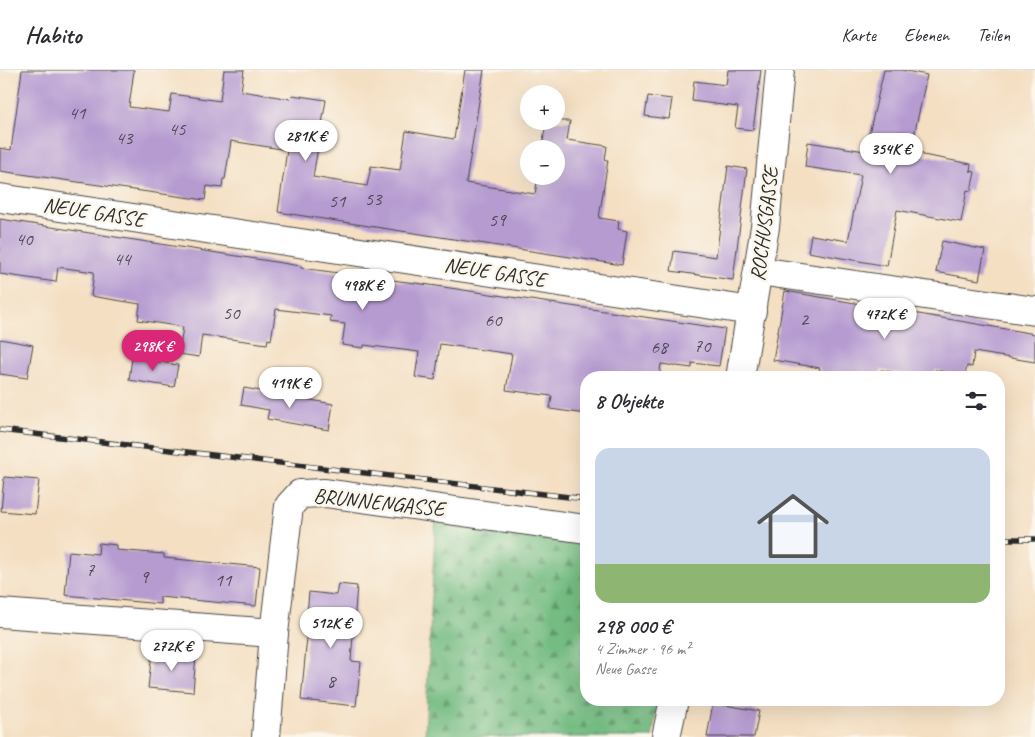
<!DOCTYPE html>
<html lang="de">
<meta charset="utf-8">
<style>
:root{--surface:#fff;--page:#f2f2f3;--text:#2b2b33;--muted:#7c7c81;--line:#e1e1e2;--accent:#db2777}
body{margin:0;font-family:Caveat,sans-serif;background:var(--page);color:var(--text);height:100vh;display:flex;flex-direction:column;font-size:19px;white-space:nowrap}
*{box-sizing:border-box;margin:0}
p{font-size:16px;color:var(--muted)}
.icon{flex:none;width:28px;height:28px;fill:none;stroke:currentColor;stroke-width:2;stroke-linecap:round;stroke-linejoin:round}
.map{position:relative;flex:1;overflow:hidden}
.panel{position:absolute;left:580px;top:301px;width:425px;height:335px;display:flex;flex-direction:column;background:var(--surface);border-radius:20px;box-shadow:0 5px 20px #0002}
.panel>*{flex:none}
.fabs{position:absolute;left:520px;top:15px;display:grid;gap:10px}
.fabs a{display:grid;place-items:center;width:45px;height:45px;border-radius:50%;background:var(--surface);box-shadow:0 5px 20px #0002;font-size:25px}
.price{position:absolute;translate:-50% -42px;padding:0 11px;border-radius:18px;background:#fff;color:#222;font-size:16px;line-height:32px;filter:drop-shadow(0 1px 2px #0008)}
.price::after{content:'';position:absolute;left:50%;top:30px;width:15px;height:11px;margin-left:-8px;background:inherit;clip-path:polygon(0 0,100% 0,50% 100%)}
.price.on{background:var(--accent);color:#fff}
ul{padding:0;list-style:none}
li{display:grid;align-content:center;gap:10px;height:265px;padding:0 15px}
li span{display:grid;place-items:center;height:155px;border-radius:15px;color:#555}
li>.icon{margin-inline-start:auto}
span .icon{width:90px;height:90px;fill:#fffc;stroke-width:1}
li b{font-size:21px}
h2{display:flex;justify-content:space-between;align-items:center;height:60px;padding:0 15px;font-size:21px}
header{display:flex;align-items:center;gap:30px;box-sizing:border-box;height:70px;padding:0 25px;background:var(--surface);border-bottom:1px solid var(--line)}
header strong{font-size:24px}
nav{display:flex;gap:28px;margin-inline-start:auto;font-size:18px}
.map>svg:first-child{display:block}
.forest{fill:url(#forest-firs);stroke:#507456}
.building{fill:#b69bd1}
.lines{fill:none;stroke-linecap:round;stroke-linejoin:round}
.minor-casing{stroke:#494642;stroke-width:30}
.minor{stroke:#fff;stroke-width:28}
.rail-casing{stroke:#2b2b2b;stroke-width:5.5}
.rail{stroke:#fbf7ec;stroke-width:4;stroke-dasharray:11;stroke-linecap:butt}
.labels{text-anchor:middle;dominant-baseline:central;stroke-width:5;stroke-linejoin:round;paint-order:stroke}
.number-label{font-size:19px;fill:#4e4754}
.street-label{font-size:21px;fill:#2b2b2b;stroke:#fbf7ec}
</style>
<header>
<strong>Habito</strong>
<nav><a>Karte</a><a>Ebenen</a><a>Teilen</a></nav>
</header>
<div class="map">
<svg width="1035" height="667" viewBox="0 0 1035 667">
<defs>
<pattern id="forest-firs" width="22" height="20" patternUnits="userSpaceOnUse" patternTransform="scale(1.25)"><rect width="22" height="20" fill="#74bc82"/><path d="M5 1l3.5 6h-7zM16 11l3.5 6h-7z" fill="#5f996b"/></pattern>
</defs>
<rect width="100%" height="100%" fill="#fbf7ec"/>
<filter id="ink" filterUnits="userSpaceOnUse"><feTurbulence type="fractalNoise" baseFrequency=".02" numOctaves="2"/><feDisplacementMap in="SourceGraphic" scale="10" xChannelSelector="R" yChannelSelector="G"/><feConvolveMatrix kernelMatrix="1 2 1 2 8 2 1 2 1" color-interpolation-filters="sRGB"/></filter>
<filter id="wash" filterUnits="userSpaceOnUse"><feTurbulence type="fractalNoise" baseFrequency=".0096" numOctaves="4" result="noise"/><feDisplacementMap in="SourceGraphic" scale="20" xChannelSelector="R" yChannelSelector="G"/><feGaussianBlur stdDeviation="1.12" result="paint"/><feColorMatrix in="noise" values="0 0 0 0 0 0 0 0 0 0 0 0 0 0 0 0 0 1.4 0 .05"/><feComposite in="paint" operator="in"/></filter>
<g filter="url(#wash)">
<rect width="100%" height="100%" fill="#f4dfc3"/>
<path class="forest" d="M 436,439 L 586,466 L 586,630 L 658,630 L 652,667 L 425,667 Z"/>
<g id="blocks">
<g class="building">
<path d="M 22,0 L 134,0 L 129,37 L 169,42 L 172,24 L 220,31 L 224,0 L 244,0 L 241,21 L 291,29 L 292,25 L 326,30 L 313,107 L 367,116 L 371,96 L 400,100 L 406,61 L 454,69 L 465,0 L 484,0 L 466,113 L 535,124 L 538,106 L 556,106 L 556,79 L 542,79 L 546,51 L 570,51 L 567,70 L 607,76 L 605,90 L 608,90 L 599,148 L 619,151 L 618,159 L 627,161 L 622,195 L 278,142 L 287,80 L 231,71 L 225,109 L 223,109 L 222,118 L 207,116 L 205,130 L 0,101 L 0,78 L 11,80 Z"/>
<path d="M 728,0 L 761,0 L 753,60 L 735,58 L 738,37 L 692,31 L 694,11 L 726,15 Z"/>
<path d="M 884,0 L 901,0 L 927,5 L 911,80 L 923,83 L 923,85 L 971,94 L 970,101 L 975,102 L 971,121 L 967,120 L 961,152 L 897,140 L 887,196 L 808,182 L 811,165 L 848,171 L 861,105 L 805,97 L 808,72 L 865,81 Z"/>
<path d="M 648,26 L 672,29 L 669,49 L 645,46 Z"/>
<path d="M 728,96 L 747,99 L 733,210 L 671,201 L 674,181 L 716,187 Z"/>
<path d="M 0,149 L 301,196 L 301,198 L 430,215 L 725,259 L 719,296 L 692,293 L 692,298 L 661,294 L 659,308 L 586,308 L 586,344 L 550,339 L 552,326 L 506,320 L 512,284 L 440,274 L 435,310 L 415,307 L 419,282 L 364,275 L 364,278 L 342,275 L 345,254 L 330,252 L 331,246 L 276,239 L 271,270 L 268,269 L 267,274 L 202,265 L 199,287 L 179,284 L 183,257 L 138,250 L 140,234 L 91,226 L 94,202 L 58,197 L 56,212 L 0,204 Z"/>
<path d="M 942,171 L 985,180 L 979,210 L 936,202 Z"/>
<path d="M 785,221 L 1035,264 L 1035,292 L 974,282 L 972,297 L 967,296 L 965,305 L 935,300 L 934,308 L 925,308 L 881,300 L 879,308 L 818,308 L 820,298 L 773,290 Z"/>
<path d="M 0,269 L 33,275 L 27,308 L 0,304 Z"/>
<path d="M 132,288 L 178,295 L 174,317 L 129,310 Z"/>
<path d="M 244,318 L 333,334 L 329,360 L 267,349 L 269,340 L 241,335 Z"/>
<path d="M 4,407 L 39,410 L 35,444 L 1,441 Z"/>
<path d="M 99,473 L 116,475 L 116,480 L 164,484 L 164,488 L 260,497 L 256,536 L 160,527 L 160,534 L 65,525 L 69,481 L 98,484 Z"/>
<path d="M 338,514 L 357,516 L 351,591 L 361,592 L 356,636 L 301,630 L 307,567 L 305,567 L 309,522 L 336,525 Z"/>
<path d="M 152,581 L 196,585 L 193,622 L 148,618 Z"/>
<path d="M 713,633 L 759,641 L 754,667 L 707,667 Z"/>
</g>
</g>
</g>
<g filter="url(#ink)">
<use href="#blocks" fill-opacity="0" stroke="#494642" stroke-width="1"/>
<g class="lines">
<g class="minor-casing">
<g id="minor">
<path d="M 0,128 L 752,241"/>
<path d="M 759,201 L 1035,241"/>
<path d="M 740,308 L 765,157 L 780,0"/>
<path d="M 0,543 L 274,563"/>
<path d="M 266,667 L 274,563 L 289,436 L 300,424 L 325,423 L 586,459"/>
<path d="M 666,667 L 674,630"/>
</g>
</g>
<use href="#minor" class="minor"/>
<g class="rail-casing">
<g id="rail">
<path d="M 0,360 L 586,429"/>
<path d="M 999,469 L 1035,469"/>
</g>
</g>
<use href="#rail" class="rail"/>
</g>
</g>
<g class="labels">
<g class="number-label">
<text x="77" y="43">41</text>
<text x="177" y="59">45</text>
<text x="124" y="68">43</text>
<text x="373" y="129">53</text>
<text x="337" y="131">51</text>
<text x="497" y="150">59</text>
<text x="24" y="169">40</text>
<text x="122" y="189">44</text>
<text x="231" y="243">50</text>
<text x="804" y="249">2</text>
<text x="493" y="250">60</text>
<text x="702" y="276">70</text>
<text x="659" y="277">68</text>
<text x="90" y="500">7</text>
<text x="144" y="507">9</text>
<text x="223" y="510">11</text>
<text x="331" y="611">8</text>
</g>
<g class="street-label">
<text transform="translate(94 142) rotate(9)">NEUE GASSE</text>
<text transform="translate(764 154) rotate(-83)">ROCHUSGASSE</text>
<text transform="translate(495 202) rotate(9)">NEUE GASSE</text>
<text transform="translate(379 432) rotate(6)">BRUNNENGASSE</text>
</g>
</g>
</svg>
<div class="fabs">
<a>+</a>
<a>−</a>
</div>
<b class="price" style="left:306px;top:92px">281K €</b>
<b class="price" style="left:891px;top:105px">354K €</b>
<b class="price" style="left:363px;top:241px">498K €</b>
<b class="price" style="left:885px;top:270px">472K €</b>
<b class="price on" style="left:153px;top:302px">298K €</b>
<b class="price" style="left:290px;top:339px">419K €</b>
<b class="price" style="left:331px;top:579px">512K €</b>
<b class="price" style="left:172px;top:602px">272K €</b>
<section class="panel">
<h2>8 Objekte<svg class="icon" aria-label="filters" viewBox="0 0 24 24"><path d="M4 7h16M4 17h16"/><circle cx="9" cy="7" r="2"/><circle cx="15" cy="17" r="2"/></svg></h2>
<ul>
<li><span style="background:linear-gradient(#c9d6e8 75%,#8fb573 0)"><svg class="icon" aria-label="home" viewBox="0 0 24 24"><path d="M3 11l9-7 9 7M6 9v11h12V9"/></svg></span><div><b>298 000 €</b><p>4 Zimmer · 96 m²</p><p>Neue Gasse</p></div></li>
</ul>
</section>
</div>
